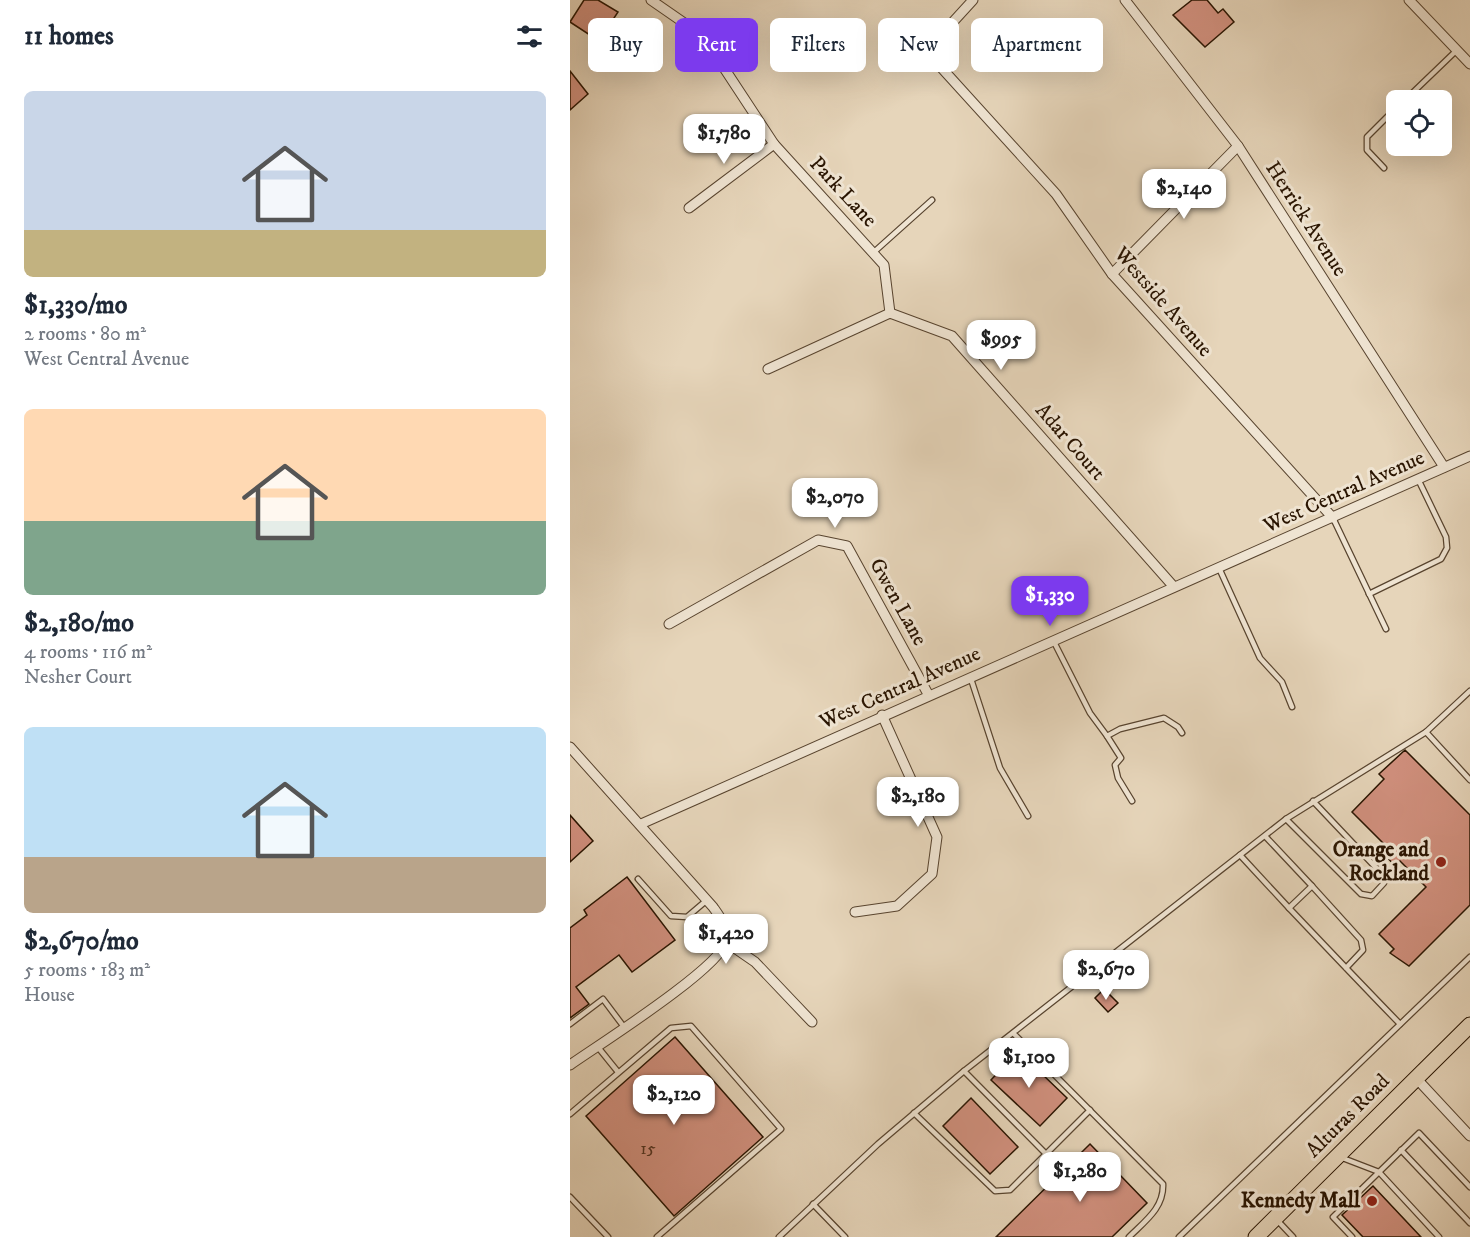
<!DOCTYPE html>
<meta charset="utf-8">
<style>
:root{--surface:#fff;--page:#f2f2f3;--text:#1f2937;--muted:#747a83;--accent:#7c3aed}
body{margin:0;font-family:"IM FELL DW Pica",serif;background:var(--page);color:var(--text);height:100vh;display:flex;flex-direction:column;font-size:22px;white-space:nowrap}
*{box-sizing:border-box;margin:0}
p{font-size:20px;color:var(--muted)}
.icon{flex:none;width:33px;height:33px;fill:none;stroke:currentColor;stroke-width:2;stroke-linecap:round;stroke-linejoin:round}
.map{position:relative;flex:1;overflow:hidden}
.panel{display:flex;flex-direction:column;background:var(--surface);width:570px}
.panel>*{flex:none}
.banner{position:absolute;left:18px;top:18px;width:570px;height:54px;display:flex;gap:12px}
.controls{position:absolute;left:816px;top:90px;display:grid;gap:12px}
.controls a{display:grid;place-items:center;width:66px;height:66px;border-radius:9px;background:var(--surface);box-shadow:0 6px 24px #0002;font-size:30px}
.price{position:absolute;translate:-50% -51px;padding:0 14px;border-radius:12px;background:#fff;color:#222;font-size:20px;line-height:39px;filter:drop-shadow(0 2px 3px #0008)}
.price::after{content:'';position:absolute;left:50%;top:36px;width:18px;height:14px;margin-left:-9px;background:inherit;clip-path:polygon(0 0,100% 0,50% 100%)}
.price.current{background:var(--accent);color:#fff}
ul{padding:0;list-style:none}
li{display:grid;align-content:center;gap:12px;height:318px;padding:0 24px}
li span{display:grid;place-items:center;height:186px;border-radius:9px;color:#555}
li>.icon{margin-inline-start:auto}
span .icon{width:108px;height:108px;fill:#fffc;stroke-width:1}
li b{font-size:26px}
h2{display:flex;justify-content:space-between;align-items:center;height:72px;padding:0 24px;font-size:26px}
.chip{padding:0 21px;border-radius:9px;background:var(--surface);box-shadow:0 6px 24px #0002;font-size:21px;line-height:54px}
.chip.current{background:var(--accent);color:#fff}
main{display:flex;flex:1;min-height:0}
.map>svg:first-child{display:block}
.building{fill:#d1907e;stroke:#291401;stroke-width:1.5}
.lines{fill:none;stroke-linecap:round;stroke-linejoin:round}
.service-casing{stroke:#58442f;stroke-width:7}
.minor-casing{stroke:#58442f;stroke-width:11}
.primary-casing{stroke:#291401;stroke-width:17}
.service{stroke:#efe4d2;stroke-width:4.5}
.minor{stroke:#efe4d2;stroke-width:9}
.primary{stroke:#e6d5ba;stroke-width:15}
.poi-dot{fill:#8f2418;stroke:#efe4d2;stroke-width:2}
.labels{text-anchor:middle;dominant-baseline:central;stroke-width:6;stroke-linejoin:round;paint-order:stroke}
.number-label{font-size:18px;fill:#533320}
.street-label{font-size:21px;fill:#291401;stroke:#efe4d2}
.poi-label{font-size:21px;font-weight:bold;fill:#291401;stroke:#efe4d2;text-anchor:end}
</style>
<main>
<section class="panel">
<h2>11 homes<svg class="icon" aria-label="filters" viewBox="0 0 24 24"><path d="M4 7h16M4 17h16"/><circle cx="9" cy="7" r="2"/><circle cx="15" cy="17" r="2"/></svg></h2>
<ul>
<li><span style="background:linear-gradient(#c9d6e8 75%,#c2b280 0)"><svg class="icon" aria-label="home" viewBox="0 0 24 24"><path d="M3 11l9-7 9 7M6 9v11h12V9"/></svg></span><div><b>$1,330/mo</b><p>2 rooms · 80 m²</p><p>West Central Avenue</p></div></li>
<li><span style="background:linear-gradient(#ffd9b3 60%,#7fa58c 0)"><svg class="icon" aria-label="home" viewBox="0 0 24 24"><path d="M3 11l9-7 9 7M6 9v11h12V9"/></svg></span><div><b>$2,180/mo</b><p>4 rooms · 116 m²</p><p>Nesher Court</p></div></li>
<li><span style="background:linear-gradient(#bfe0f5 70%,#b9a48a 0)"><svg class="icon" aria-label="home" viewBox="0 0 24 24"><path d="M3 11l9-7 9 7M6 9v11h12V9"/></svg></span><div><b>$2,670/mo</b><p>5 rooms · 183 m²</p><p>House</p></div></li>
</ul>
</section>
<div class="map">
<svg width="900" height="1237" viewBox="0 0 900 1237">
<rect width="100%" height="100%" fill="#e6d5ba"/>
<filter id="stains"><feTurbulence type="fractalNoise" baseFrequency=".00333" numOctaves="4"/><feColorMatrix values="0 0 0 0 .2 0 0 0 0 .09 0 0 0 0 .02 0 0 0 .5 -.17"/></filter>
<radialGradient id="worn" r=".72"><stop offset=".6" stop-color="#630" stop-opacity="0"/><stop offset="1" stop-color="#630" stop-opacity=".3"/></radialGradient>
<g class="building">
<path d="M 14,0 L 28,0 L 48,12 L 29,41 L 0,22 Z"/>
<path d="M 622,0 L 637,0 L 648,13 L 653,9 L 664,22 L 635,47 L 603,15 Z"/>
<path d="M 0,71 L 18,94 L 0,110 Z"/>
<path d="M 835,750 L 900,815 L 900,905 L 839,966 L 820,953 L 824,949 L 809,934 L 856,887 L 830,861 L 825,866 L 815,855 L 820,850 L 782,812 L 814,779 L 809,774 Z"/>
<path d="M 0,815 L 23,841 L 0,862 Z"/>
<path d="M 57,877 L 105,940 L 62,972 L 49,955 L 6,987 L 19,1004 L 0,1018 L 0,928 L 17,915 L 14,910 Z"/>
<path d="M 534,989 L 548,1003 L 538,1012 L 525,998 Z"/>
<path d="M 105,1037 L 193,1137 L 104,1216 L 16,1116 Z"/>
<path d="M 448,1051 L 497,1098 L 470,1126 L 421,1080 Z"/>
<path d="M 401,1098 L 448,1147 L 420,1174 L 373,1126 Z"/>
<path d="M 520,1144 L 577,1203 L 542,1237 L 426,1237 Z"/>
<path d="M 803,1186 L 851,1237 L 793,1237 L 772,1215 Z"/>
</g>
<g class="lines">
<g class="service-casing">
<g id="service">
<path d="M 835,100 L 887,50"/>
<path d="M 814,168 L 797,150 L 797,137 L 826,108"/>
<path d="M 304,252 L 362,200"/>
<path d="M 763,518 L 816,629"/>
<path d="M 649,568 L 690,658 L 712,682 L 722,707"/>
<path d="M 799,594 L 871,559 L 877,548 L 876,537 L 848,479"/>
<path d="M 483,640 L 520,713 L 537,736 L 550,729 L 594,718 L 608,727 L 612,733"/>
<path d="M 401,679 L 430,768 L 458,816"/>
<path d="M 856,732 L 900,780"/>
<path d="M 537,736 L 551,758 L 545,765 L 548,778 L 562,801"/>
<path d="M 716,819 L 791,894 L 802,896 L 814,883 L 811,873 L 743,801"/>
<path d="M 695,836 L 742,886"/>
<path d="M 670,855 L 719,908"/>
<path d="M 68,879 L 101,916 L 117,917 L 137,900"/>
<path d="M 776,968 L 793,950 L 791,940 L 742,886 L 719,908 C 756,947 793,986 830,1024"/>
<path d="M 0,1024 L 33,999 L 54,1027"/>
<path d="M 444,1034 L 593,1184 C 594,1208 575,1221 559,1237"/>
<path d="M 27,1046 L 48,1072"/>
<path d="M 394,1071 L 476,1154"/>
<path d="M 344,1113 L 425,1191 L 440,1190 L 520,1110"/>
<path d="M 0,1114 L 101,1028 L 121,1026 L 211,1129 L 87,1237"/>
<path d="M 831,1150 L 900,1223"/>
<path d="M 770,1157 L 809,1172 L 869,1237"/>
<path d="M 0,1197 L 38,1237"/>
<path d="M 243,1204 L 275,1237"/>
<path d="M 707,1220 L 723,1237"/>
<path d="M 209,1237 L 308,1144 L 394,1071 L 716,819 L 856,732 L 900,691"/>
<path d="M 609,1237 L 900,957"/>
<path d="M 782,1237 L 763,1217 L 849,1133 L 900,1187"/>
</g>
</g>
<g class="minor-casing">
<g id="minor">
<path d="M 81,0 L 133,36 L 204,144 L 314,265 L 320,313"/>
<path d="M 403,0 L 361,46 L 368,64 L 486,194 L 542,274 L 763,518"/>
<path d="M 555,0 L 668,146 L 874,467"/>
<path d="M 839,0 L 900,64"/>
<path d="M 119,208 L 204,144"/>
<path d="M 542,274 L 668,146"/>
<path d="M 198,369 L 320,313 L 382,336 L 604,587"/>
<path d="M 99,624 L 248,540 L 277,546 L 358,694"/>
<path d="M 0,747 L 143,907 C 150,917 158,927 156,941 C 152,967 27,1046 0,1065"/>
<path d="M 71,824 L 900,456"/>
<path d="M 285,912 L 327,906 L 362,874 L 367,837 L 312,715"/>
<path d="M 156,942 L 185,962 L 242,1022"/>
<path d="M 846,1078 L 900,1136"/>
</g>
</g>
<g class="primary-casing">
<path id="primary" d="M 686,1237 L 900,1025"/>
</g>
<use href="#service" class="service"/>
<use href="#minor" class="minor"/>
<use href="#primary" class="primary"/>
</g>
<g class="poi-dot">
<circle cx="871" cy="862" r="6"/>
<circle cx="802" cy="1201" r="6"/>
</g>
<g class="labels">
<g class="number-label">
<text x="78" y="1149">15</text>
</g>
<g class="street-label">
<text transform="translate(273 192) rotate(47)">Park Lane</text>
<text transform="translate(736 219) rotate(57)">Herrick Avenue</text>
<text transform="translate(593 302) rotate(49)">Westside Avenue</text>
<text transform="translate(500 442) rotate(49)">Adar Court</text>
<text transform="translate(774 492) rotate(-24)">West Central Avenue</text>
<text transform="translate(328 602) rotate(61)">Gwen Lane</text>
<text transform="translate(330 688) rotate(-24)">West Central Avenue</text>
<text transform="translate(778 1116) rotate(-45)">Alturas Road</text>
</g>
<g class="poi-label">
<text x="859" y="850">Orange and<tspan x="859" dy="24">Rockland</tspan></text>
<text x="790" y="1201">Kennedy Mall</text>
</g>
</g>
<rect width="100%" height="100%" filter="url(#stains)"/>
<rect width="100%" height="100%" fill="url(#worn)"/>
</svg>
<div class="controls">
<a><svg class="icon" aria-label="locate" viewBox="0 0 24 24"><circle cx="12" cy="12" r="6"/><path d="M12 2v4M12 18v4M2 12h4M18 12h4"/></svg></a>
</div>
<b class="price" style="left:154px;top:165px">$1,780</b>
<b class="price" style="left:614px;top:220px">$2,140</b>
<b class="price" style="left:431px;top:371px">$995</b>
<b class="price" style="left:265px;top:529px">$2,070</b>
<b class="price current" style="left:480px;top:627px">$1,330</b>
<b class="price" style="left:348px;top:828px">$2,180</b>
<b class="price" style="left:156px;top:965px">$1,420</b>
<b class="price" style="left:536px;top:1001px">$2,670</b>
<b class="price" style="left:459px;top:1089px">$1,100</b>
<b class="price" style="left:104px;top:1126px">$2,120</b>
<b class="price" style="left:510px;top:1203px">$1,280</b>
<div class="banner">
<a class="chip">Buy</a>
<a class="chip current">Rent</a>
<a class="chip">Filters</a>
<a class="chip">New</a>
<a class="chip">Apartment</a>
</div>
</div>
</main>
